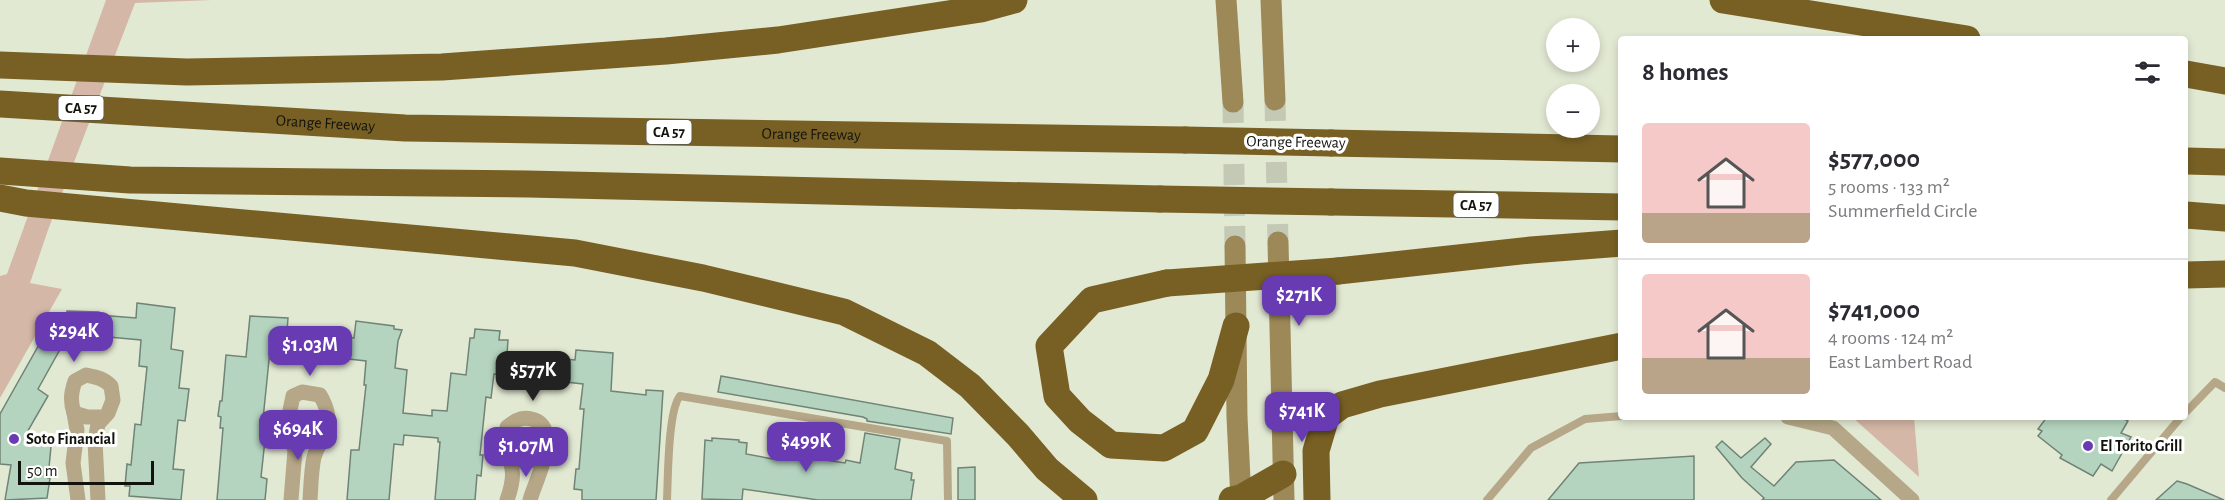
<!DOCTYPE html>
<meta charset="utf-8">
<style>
:root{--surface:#fff;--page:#f7f7f7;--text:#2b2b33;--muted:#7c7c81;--line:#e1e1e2;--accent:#683bb3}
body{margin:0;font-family:"Alegreya Sans",sans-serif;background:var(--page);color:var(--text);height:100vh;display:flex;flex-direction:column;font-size:22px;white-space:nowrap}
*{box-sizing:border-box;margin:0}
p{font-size:20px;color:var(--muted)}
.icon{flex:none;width:33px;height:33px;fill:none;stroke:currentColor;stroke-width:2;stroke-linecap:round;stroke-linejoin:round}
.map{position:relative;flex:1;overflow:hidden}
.sheet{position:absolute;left:1618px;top:36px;width:570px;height:384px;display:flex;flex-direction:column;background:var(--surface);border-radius:6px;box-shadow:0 3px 9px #0003}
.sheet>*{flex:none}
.buttons{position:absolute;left:1546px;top:18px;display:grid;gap:12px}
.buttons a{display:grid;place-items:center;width:54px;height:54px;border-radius:50%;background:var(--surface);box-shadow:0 3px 9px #0003;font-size:30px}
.scale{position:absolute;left:18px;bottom:15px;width:136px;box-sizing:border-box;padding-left:6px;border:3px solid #11130c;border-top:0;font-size:16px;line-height:21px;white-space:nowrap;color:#11130c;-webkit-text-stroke:4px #fff;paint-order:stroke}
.price{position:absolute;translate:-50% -51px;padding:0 14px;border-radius:12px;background:var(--accent);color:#fff;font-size:20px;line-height:39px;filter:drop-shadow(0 2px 3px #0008)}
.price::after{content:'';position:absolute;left:50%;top:36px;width:18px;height:14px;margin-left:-9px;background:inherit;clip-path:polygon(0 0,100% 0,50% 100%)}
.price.on{background:#222;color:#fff}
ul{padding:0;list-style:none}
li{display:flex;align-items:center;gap:18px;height:150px;padding:0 24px}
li+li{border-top:2px solid var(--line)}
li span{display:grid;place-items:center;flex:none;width:168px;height:120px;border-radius:6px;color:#555}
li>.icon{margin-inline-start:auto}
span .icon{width:72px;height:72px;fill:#fffc;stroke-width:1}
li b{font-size:26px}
h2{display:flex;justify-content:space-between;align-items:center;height:72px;padding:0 24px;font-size:26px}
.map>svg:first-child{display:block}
.green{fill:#d4b7a6}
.building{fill:#b4d4bf;stroke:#708377;stroke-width:1.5}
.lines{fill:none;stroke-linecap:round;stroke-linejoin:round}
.secondary-tunnel{stroke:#c3c9b5;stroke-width:21;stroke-dasharray:21 10;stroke-linecap:butt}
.service{stroke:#b5a787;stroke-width:8}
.minor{stroke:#b5a787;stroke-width:15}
.secondary{stroke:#9d8858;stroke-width:21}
.motorway{stroke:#786024;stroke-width:27}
.motorway-bridge{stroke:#786024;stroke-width:27}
.poi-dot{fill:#683bb3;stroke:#fff;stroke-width:2}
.labels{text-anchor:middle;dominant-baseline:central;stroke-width:6;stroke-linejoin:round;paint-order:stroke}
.shield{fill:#fff;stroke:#585a55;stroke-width:1.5}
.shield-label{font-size:15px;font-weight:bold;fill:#11130c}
.street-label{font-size:16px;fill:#11130c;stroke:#fff}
.poi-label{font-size:16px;font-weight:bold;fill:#11130c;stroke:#fff;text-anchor:start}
</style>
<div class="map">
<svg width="2225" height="500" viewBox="0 0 2225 500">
<rect width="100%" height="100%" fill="#e2e9d3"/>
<g class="green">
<path d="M 106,0 L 212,0 L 135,3 L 48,230 L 30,283 L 62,289 L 0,398 L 0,276 L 7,274 Z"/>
<path d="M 1852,417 L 1914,417 L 1919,477 Z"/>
</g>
<g class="building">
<path d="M 137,303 L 175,308 L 171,349 L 183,351 L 179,388 L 189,389 L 185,421 L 178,420 L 173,469 L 184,470 L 181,500 L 129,496 L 130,486 L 125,486 L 127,464 L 131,465 L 135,424 L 141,425 L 147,367 L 139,366 L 141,340 L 98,336 L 96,350 L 63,347 L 67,311 L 99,312 L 99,315 L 136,318 Z"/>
<path d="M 250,316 L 288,318 L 287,331 L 324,335 L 354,338 L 356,321 L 394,326 L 394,329 L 402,330 L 398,341 L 395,368 L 407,370 L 403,413 L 432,416 L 432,410 L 447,411 L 451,373 L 466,375 L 470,338 L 474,338 L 475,329 L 500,331 L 499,340 L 508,340 L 507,354 L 575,360 L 576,350 L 613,353 L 611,391 L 646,395 L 646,390 L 663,391 L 656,500 L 582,500 L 582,490 L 574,489 L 576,469 L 579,469 L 584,409 L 580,409 L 583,384 L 494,374 L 491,398 L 486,397 L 480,455 L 483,455 L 481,476 L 477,475 L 475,500 L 435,500 L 440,442 L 438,442 L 438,438 L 404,435 L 403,445 L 394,444 L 389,500 L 347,500 L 351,450 L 359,450 L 366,385 L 364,385 L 366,361 L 270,350 L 261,439 L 265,440 L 261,477 L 267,479 L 265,500 L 217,500 L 223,428 L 220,428 L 221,417 L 218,416 L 220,401 L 222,401 L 226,355 L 246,357 Z"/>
<path d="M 45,334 L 63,344 L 38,389 L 48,396 L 26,434 L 52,436 L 48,478 L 50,478 L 47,498 L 5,500 L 11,465 L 0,464 L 0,414 Z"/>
<path d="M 721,376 L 953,418 L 951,434 L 867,421 L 867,419 L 863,417 L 718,392 Z"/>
<path d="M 2047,417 L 2120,417 L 2128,421 L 2121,433 L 2131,437 L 2112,471 L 2101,464 L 2093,476 L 2060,458 L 2062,455 L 2038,436 L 2042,431 L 2038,429 Z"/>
<path d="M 865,433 L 900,439 L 895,469 L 912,473 L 911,480 L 914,480 L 911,500 L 818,500 L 743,489 L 742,500 L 702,499 L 705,440 L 712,441 L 712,438 L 739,440 L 739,442 L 747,443 L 746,454 L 773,459 L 774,451 L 792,453 L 791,455 L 845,463 L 846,460 L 860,463 Z"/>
<path d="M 1765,438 L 1771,444 L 1751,467 L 1774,486 L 1796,462 L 1834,460 L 1881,500 L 1762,500 L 1764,498 L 1742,478 L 1716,447 L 1722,441 L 1741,458 Z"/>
<path d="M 1694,456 L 1694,500 L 1548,500 L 1579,463 Z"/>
<path d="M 975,467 L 975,500 L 958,500 L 958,468 Z"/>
<path d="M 2177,481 L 2187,484 L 2224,500 L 2156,500 Z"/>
</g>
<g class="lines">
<g class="secondary-tunnel">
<path d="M 1275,100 L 1278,242"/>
<path d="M 1233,102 L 1235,246"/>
</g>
<g class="service">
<path d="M 2186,412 L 2215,382 L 2225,388"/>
<path d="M 667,500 C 668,478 668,410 680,396 L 947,441 L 948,500"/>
<path d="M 1487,500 L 1531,448 L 1585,419 L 1622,416"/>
<path d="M 2111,500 L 2181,417"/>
</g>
<g class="minor">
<path d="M 74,413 L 77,430 L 73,463 L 78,500"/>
<path d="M 1788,417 L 1833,428 L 1912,500"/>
<path d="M 510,458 L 527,461 L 543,459"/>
<path d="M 98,500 L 95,441 L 98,424 L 108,413 L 113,400 L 111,386 C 103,378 96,377 86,375 L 75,381 C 71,393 70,401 74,413 L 87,417 L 103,417"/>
<path d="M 291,500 L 295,450 L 290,438 L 289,415 L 293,396 L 302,392 L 320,395 C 327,407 332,423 325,436 C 320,444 317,447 314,457 C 311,471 311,486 310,500"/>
<path d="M 507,500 C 513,483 517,465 503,451 L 507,427 C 517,419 525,415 537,421 C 560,435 536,479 530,500"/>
</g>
<g class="secondary">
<path d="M 1226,0 L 1233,102"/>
<path d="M 1271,0 L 1275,100"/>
<path d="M 1278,242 L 1284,500"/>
<path d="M 1235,246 L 1237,417 L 1241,500"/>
</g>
<g class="motorway">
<path d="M 1723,0 L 1967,39"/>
<path d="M 0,65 L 187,72 L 442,67 L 666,51 L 778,40 L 981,9 L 1014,0"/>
<path d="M 2186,74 L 2225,81"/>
<path id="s1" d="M 0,104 L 405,128 L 1185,140"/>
<path d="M 1331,143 L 1622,149"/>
<path d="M 2186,161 L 2225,162"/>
<path d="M 0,171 L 130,180 L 528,184 L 1160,199"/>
<path d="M 0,198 L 26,203 L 575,253 L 703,278 L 844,312 L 927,353 L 970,386 L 1018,435 L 1047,469 L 1084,500"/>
<path d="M 1331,202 L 1622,207"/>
<path d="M 2186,215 L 2225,218"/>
<path d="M 1338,271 L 1531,250 L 1622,243"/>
<path d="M 2186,275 L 2225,274"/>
<path d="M 1167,283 L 1092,300 L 1049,346 L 1057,396 L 1080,421 L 1111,445 L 1164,448 L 1195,431 L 1221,380 L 1236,326"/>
<path d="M 1232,500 L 1241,498 L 1283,474"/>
<path d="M 1317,500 L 1316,451 L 1326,417 L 1342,405 L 1380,394 L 1622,346"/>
</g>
<g class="motorway-bridge">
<path d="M 1185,140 L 1331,143"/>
<path d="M 1160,199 L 1331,202"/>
<path d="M 1167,283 L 1338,271"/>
</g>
</g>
<g class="poi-dot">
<circle cx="14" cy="439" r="6"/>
<circle cx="2088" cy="446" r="6"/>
</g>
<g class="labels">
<g class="shield">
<rect x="58.5" y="96" width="45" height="24" rx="4.5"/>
<rect x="646.5" y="120" width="45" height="24" rx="4.5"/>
<rect x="1453.5" y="193" width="45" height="24" rx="4.5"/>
</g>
<g class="shield-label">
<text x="81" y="108">CA 57</text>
<text x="669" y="132">CA 57</text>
<text x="1476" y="205">CA 57</text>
</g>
<g class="street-label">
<text stroke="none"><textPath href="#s1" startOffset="326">Orange Freeway</textPath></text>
<text stroke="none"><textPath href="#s1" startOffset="812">Orange Freeway</textPath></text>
<text transform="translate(1296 142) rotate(1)">Orange Freeway</text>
</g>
<g class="poi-label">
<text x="26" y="439">Soto Financial</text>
<text x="2100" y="446">El Torito Grill</text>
</g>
</g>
</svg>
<div class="buttons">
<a>+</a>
<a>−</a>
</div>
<div class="scale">50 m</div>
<b class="price" style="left:1299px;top:327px">$271K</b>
<b class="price" style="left:74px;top:363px">$294K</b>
<b class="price" style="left:310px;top:377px">$1.03M</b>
<b class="price on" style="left:533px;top:402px">$577K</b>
<b class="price" style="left:1302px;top:443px">$741K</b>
<b class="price" style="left:298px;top:461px">$694K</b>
<b class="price" style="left:806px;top:473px">$499K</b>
<b class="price" style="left:526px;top:478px">$1.07M</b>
<section class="sheet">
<h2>8 homes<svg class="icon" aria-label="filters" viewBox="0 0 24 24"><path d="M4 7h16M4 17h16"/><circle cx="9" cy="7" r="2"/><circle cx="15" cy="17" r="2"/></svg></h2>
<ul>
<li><span style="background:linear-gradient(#f6c9c9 75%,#b9a48a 0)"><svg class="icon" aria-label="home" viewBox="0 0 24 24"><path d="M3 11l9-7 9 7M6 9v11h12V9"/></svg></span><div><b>$577,000</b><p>5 rooms · 133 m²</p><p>Summerfield Circle</p></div></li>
<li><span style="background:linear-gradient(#f6c9c9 70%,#b9a48a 0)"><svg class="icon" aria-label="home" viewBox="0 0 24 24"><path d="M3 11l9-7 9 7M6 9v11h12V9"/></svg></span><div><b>$741,000</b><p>4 rooms · 124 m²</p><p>East Lambert Road</p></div></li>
</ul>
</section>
</div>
